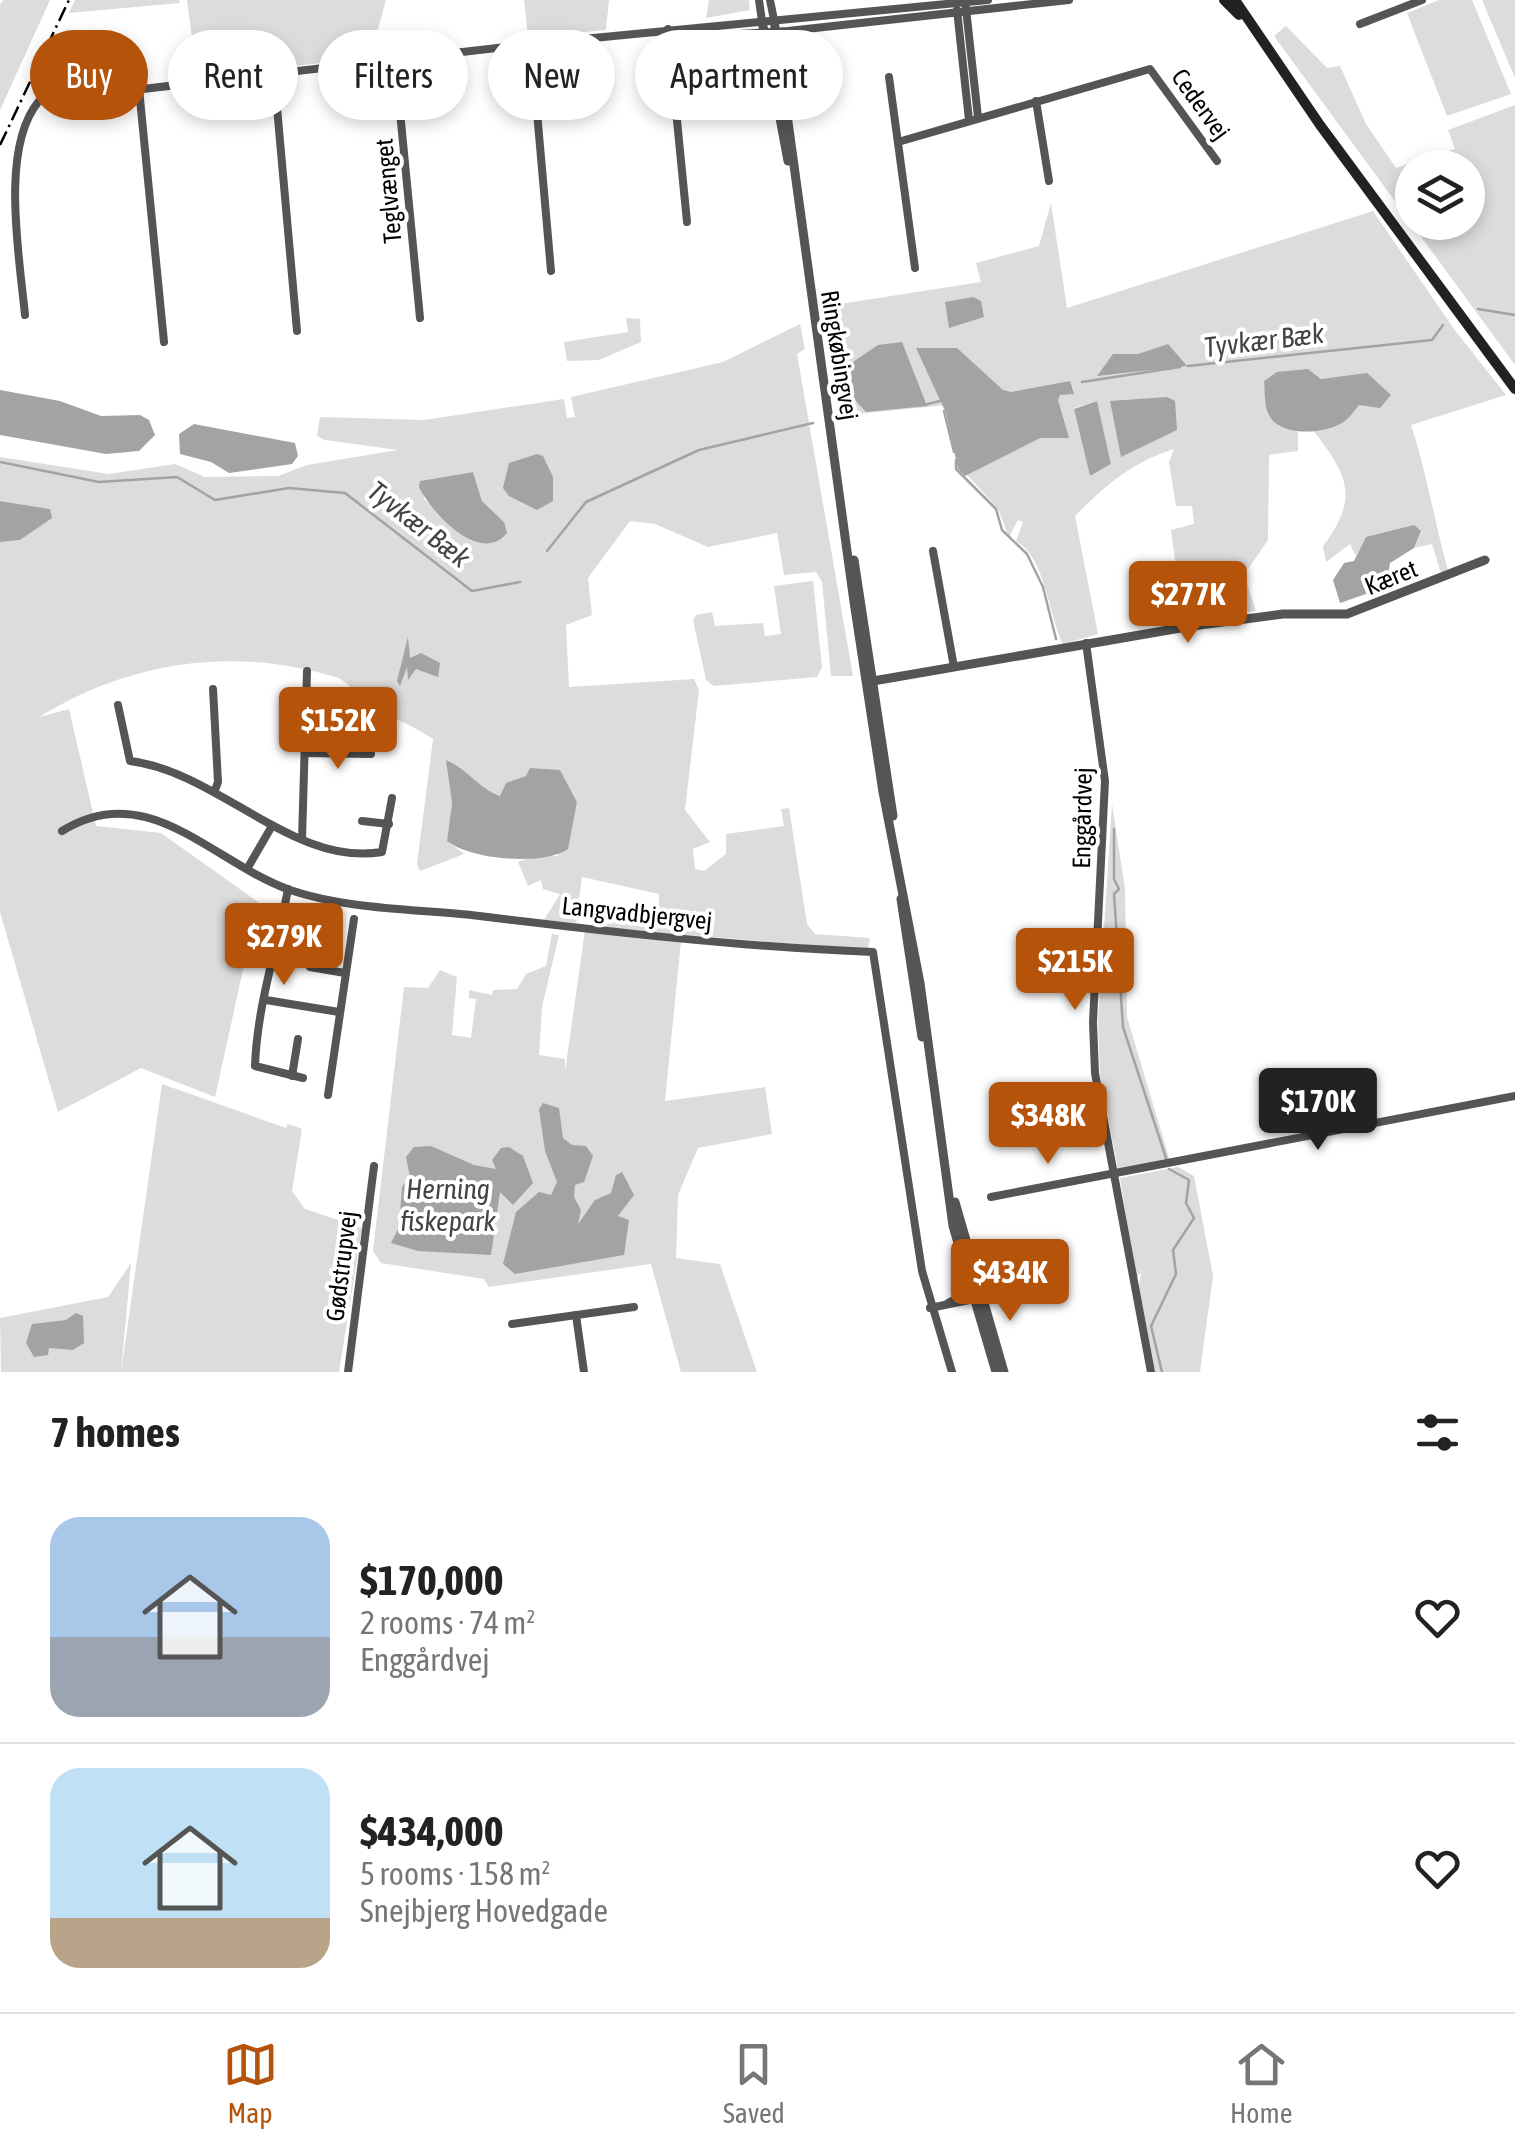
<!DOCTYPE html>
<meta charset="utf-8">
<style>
:root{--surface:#fff;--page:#f2f2f2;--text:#222;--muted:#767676;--line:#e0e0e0;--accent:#b45309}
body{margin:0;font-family:"Asap Condensed",sans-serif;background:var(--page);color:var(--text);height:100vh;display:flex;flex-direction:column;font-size:38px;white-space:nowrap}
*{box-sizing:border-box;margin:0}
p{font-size:32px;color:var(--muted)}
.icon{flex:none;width:55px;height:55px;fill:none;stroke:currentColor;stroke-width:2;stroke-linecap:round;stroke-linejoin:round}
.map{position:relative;height:1372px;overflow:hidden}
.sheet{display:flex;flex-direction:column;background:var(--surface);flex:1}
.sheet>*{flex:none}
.guide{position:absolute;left:30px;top:30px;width:1000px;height:90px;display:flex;gap:20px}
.controls{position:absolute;left:1395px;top:150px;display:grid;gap:20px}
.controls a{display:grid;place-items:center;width:90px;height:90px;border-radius:50%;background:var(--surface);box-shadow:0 5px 15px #0003;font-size:50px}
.price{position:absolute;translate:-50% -85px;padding:0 22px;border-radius:10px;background:var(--accent);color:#fff;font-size:32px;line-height:65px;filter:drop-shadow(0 2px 5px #0008)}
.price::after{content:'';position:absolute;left:50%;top:60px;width:30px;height:22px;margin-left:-15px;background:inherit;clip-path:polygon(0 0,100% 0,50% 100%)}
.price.current{background:#222;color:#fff}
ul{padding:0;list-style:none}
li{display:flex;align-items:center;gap:30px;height:250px;padding:0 50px}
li+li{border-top:2px solid var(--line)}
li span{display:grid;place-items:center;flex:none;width:280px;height:200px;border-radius:30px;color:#555}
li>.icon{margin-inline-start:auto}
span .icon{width:120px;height:120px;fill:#fffc;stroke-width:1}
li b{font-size:42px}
h2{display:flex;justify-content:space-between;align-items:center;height:120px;padding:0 50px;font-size:42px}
.pill{padding:0 35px;border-radius:45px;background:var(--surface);box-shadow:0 5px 15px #0003;font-size:35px;line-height:90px}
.pill.current{background:var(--accent);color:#fff}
.menu{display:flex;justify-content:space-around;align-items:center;height:140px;border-top:2px solid var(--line);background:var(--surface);font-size:28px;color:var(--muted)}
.menu a{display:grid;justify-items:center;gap:5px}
.menu .current{color:var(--accent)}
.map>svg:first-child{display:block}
.green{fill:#dcdcdc;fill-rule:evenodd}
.water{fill:#a3a3a3}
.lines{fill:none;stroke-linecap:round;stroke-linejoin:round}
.stream{stroke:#a3a3a3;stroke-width:2.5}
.minor{stroke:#555;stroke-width:8}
.tertiary{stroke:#555;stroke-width:9}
.secondary{stroke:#222;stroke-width:10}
.rail{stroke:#000;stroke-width:2.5;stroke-dasharray:15 5 2.5 5;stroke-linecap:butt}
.labels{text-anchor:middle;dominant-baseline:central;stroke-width:8;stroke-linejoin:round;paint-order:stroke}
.street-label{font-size:25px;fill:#000;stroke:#fff}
.water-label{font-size:28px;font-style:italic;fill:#444;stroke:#fff}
</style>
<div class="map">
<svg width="1515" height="1372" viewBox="0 0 1515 1372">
<rect width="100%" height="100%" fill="#fff"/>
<g class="green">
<path d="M 3,0 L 50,0 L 0,110 L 0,5 Z"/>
<path d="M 75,0 L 179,0 L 180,3 L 69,13 Z"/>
<path d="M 187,0 L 386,0 L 370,58 L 197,76 Z"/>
<path d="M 524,0 L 609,0 L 606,30 L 531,37 L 530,33 L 528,37 Z"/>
<path d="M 709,0 L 749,0 L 750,10 L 706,18 Z"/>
<path d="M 1439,0 L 1472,0 L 1511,94 L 1447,116 L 1407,13 Z"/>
<path d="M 1482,0 L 1515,0 L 1515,78 Z"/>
<path d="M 1286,26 L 1327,68 L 1340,66 L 1366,124 L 1396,168 L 1455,149 L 1448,130 L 1515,105 L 1515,365 L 1274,36 ZM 1412,168 L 1468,168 L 1468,222 L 1412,222 Z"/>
<path d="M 1051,203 L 1067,308 L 1373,211 L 1454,329 L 1506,395 L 1411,425 C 1427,474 1434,520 1448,570 L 1441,573 L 1432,544 L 1414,548 L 1421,532 L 1366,537 L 1356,556 L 1350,544 L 1326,562 L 1323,546 C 1360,497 1348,475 1312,429 L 1335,426 L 1367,374 L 1321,379 L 1278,426 L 1298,432 L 1298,451 L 1269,455 L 1268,540 L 1244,575 L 1256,611 L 1220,615 L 1179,591 L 1171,530 L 1194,524 L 1192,506 L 1176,506 L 1169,462 L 1174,449 C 1132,462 1106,485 1075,516 L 1098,634 L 1063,644 C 1048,615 1046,558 1016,541 L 1023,522 L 1018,520 L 1009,537 L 998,509 L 961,468 L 947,405 L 846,415 L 827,306 L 981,282 L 976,263 L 1039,246 ZM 1097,401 L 1111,464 L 1090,476 L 1074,408 Z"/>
<path d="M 626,318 L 640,319 L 641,342 L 599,360 L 567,361 L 564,342 L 628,332 Z"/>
<path d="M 800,324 L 805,349 L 797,354 L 853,676 L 831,676 L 822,582 L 816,572 L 784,575 L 777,533 L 708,547 L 655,524 L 630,521 L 588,578 L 592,615 L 566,625 L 569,687 L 694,679 L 699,690 L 685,810 L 710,842 L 693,849 L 695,869 L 704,871 L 726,854 L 726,834 L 784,826 L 781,809 L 789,808 L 807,924 L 815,934 L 870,938 L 868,950 L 603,928 L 615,917 L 638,917 L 641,910 L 659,908 L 659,894 L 582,877 L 576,923 L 544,920 L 560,894 L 543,889 L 541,880 L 528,886 L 518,862 L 535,855 L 558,856 L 577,802 L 560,770 L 526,776 L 500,796 C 478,788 467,768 447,760 L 452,803 L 447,841 L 464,854 L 420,871 L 417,864 L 433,739 C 410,723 379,714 359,696 C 352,689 345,680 336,677 C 233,646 130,661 39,717 L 69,709 L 96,826 L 161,833 L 258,902 L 215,1097 L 141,1068 L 58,1112 L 0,912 L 0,542 L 20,540 L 50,509 L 0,501 L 0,457 L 109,474 L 175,464 L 205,477 L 278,476 L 307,465 L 398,450 L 325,440 L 317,436 L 320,417 L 424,420 L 564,399 L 567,418 L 575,417 L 571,397 L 723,362 ZM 473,472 L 482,501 L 504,522 L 459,532 L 424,499 L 420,481 Z"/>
<path d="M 813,581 L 822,667 L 817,677 L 714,686 L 706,680 L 693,620 L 696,615 L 712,612 L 715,626 L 763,623 L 765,636 L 781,634 L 774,586 Z"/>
<path d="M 1112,804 L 1125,888 L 1127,1017 L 1170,1161 L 1118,1169 L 1100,1075 L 1098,1021 Z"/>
<path d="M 585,930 L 681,942 L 665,1101 L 765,1087 L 772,1134 L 698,1148 L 678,1195 L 676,1258 L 720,1264 L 757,1372 L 681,1372 L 651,1264 L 489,1287 L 484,1279 L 381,1263 L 373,1251 L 404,987 L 428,988 L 440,970 L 457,977 L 452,1035 L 471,1038 L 476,999 L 469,998 L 469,990 L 492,995 L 493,990 L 517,989 L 526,974 L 546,966 L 552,934 L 559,935 L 542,1007 L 539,1055 L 565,1059 L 565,1072 Z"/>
<path d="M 162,1084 L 286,1128 L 288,1124 L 302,1129 L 292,1191 L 305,1209 L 362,1228 L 339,1372 L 121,1372 Z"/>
<path d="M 1178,1167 L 1194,1176 L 1213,1276 L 1200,1372 L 1155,1372 L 1139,1286 L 1141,1273 L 1136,1277 L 1120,1178 Z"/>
<path d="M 131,1263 L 121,1372 L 1,1372 L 0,1318 L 108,1297 Z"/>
</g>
<g class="water">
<path d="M 973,297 L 981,301 L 984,317 L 949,328 L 945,302 Z"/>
<path d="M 902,342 L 927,406 L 866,412 L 853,398 L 850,364 L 878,345 Z"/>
<path d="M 1168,344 L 1187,366 L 1097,376 L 1113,354 L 1138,354 Z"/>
<path d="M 916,348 L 957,348 L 1003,390 L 1011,392 L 1070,381 L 1074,394 L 1060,395 L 1058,400 L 1069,438 L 1040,438 L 965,476 L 958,469 L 946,413 Z"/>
<path d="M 1308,369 L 1321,379 L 1367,373 L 1391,395 L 1380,408 L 1359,405 C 1354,411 1349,419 1342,423 C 1323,434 1278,438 1268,413 C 1264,404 1265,390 1264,381 L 1277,372 Z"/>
<path d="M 0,390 L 60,401 L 101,416 L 140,415 L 149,420 L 155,435 L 139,451 L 106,454 L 0,435 Z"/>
<path d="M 1167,397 L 1175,401 L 1177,430 L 1121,457 L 1110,401 Z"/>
<path d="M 1097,401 L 1111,464 L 1090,476 L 1074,409 Z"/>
<path d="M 194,424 L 295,443 L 298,456 L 292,464 L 229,473 L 211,462 L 180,454 L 179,434 Z"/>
<path d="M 537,454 L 543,456 L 553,477 L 553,501 L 537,510 L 509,496 L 503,488 L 509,463 Z"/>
<path d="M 473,472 L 482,501 L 504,522 L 507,533 C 480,566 431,512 419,487 L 420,481 Z"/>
<path d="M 0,501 L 50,509 L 52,518 L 20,540 L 0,542 Z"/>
<path d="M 1414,525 L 1421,531 L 1414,548 L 1390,563 L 1386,587 L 1340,603 L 1333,580 L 1344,563 L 1354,561 L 1366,537 Z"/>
<path d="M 408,637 L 410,658 L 421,653 L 440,663 L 438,677 L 416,669 L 408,680 L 407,667 L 400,686 L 397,681 Z"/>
<path d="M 446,760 C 467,768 478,788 500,796 L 506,783 L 526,776 L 530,768 L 560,770 L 577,802 L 568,849 C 543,866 471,860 447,841 L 452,803 Z"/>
<path d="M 543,1103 L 559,1108 L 563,1138 L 572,1145 L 586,1146 L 593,1156 L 584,1182 L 575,1185 L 574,1197 L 581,1210 L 578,1224 L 595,1200 L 611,1193 L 616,1175 L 622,1172 L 634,1195 L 618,1216 L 629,1220 L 624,1255 L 515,1274 L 503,1264 L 516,1212 L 539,1192 L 551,1195 L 557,1182 L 545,1151 L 539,1109 Z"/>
<path d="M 431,1146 L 474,1165 L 496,1169 L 492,1160 L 501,1148 L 509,1147 L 523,1156 L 533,1183 L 513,1205 L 500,1192 L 491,1255 L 418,1251 L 391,1243 L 399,1227 L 402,1187 L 410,1177 L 406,1157 L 414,1147 Z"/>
<path d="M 76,1313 L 83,1316 L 84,1343 L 73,1350 L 49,1348 L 48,1355 L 34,1357 L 26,1343 L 32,1324 L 66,1320 Z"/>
</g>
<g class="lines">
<g class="stream">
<path d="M 1478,309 L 1515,315"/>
<path d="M 1188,366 L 1432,340 L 1443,325"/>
<path d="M 1082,382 L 1180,367"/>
<path d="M 924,405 L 940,401"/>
<path d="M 944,411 L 954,452"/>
<path d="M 956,460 L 956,469 L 996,509 L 1002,530 L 1027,554 L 1043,587 L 1056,639"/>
<path d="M 0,462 L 99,482 L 177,477 L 215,500 L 289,488 L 345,493 L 472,591 L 520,582"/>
<path d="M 547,551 L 586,502 L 699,450 L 813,423"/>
<path d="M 1114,829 L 1114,879 L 1119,889 L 1114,894 L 1123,1027 L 1166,1158"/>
<path d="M 1162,1372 L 1151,1326 L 1176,1274 L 1173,1250 L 1194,1218 L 1186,1203 L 1189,1180 L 1169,1169"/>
</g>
<g class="minor">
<path d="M 759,0 L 762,21"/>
<path d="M 770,0 L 774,20"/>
<path d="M 965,0 L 978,117"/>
<path d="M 957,10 L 969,120"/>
<path d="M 1360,24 L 1422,0"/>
<path d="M 668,29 L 687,222"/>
<path d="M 700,29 L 723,35 L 788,31 L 1069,0"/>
<path d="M 531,44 L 551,271"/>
<path d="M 395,60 L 420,318"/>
<path d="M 274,74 L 297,331"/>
<path d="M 889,77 L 915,268"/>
<path d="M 139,89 L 164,342"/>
<path d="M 1036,101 L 1049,181"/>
<path d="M 898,142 L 1150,69 L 1217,161"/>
<path d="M 25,315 C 19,254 0,147 39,101 L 531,44 L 988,0"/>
<path d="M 933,551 L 954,667"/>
<path d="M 1086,643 L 1105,781 L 1093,1022 L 1095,1073 L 1151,1372"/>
<path d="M 213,689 L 218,782 L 215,790"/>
<path d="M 118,705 L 130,761 C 219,772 293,867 382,852 L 392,798"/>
<path d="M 305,753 L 371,754"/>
<path d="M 362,821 L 389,824"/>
<path d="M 62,831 C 148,777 213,863 290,890 C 346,909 412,909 471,915 C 604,931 738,947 873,952 L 922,1271 L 952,1372"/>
<path d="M 302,839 L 307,671"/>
<path d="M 247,869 L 272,826"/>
<path d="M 288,889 C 277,948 257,1006 255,1066 L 303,1078"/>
<path d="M 310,967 L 345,973"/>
<path d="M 266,1000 L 339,1012"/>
<path d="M 292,1076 L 298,1039"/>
<path d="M 328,1095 L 354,919"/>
<path d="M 991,1197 L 1515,1096"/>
<path d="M 948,1303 L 974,1289"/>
<path d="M 930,1308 L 979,1298"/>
<path d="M 576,1315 L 584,1372"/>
<path d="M 512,1324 L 634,1307"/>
<path d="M 348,1372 L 374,1166"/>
</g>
<g class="tertiary">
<path d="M 774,20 L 854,602 L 883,792 L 920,983 L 953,1226 L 996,1372"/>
<path d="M 762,21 L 788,161"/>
<path d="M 854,560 L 893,816"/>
<path d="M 873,681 L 1192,626 L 1283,614 L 1347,614 L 1485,560"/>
<path d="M 901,899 L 922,1037"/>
<path d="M 955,1202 L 1004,1372"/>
</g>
<g class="secondary">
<path d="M 1224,0 L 1239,15"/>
<path d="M 1235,0 L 1320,125 L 1515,389"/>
</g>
<path class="rail" d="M 0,145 L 69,0"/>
</g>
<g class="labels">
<g class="street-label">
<text transform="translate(1201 104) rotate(54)">Cedervej</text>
<text transform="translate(388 191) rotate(-95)">Teglvænget</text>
<text transform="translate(840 355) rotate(81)">Ringkøbingvej</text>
<text transform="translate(1391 577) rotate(-22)">Kæret</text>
<text transform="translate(1082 818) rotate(-89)">Enggårdvej</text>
<text transform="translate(637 913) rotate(6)">Langvadbjergvej</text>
<text transform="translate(341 1266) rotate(-83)">Gødstrupvej</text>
</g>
<g class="water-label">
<text transform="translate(1264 340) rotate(-7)">Tyvkær Bæk</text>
<text transform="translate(419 524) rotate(38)">Tyvkær Bæk</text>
<text x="448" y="1189">Herning<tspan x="448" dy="32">fiskepark</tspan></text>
</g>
</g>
</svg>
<div class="controls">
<a><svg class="icon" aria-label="layers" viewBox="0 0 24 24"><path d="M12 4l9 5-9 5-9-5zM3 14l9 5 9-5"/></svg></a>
</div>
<b class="price" style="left:1188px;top:646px">$277K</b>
<b class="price" style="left:338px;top:772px">$152K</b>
<b class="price" style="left:284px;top:988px">$279K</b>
<b class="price" style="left:1075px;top:1013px">$215K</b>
<b class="price current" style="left:1318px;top:1153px">$170K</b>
<b class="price" style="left:1048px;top:1167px">$348K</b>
<b class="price" style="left:1010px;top:1324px">$434K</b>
<div class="guide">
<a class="pill current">Buy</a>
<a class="pill">Rent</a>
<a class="pill">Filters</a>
<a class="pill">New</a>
<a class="pill">Apartment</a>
</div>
</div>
<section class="sheet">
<h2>7 homes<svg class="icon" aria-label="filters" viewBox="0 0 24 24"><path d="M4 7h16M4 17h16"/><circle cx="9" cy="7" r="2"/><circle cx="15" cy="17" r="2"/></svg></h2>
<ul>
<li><span style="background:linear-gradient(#a9c7e8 60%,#9aa5b1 0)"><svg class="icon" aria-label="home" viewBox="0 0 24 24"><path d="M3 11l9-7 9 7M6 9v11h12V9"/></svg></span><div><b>$170,000</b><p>2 rooms · 74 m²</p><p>Enggårdvej</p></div><svg class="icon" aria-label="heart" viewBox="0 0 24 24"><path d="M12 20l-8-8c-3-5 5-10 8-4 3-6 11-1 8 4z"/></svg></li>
<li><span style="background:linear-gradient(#bfe0f5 75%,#b9a48a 0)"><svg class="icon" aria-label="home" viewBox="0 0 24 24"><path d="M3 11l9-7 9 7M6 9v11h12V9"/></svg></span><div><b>$434,000</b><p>5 rooms · 158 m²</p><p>Snejbjerg Hovedgade</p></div><svg class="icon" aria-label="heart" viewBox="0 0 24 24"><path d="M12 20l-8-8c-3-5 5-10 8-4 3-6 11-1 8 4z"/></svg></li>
</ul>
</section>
<nav class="menu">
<a class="current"><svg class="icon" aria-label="map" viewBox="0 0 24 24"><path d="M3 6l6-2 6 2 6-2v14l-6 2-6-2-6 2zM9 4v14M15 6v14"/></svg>Map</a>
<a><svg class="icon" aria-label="saved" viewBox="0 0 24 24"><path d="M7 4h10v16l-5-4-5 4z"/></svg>Saved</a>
<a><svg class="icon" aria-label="home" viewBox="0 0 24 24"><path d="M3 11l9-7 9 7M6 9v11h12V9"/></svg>Home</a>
</nav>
